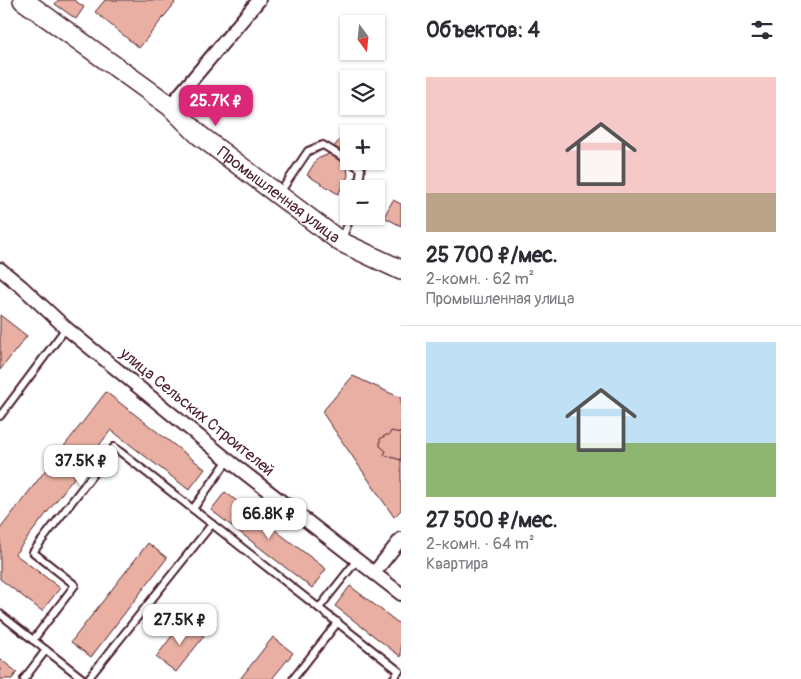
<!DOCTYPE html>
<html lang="ru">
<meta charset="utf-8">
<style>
:root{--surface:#fff;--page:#f7f7f7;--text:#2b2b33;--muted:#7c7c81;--line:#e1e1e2;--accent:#db2777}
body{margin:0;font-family:Pangolin,sans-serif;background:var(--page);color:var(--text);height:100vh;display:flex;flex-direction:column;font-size:19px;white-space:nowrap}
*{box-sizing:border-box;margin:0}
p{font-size:16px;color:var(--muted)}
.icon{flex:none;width:28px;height:28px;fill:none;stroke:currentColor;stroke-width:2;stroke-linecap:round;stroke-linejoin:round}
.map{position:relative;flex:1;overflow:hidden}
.side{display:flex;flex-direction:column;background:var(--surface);width:400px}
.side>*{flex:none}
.needle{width:32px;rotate:165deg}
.controls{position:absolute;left:340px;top:15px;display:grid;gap:10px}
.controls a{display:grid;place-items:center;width:45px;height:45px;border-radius:0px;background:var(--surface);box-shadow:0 1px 4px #0004;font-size:25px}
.price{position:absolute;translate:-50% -42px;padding:0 11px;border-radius:10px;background:#fff;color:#222;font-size:16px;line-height:32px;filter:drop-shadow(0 1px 2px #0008)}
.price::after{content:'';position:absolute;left:50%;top:30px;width:15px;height:11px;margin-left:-8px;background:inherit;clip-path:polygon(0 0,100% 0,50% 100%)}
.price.on{background:var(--accent);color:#fff}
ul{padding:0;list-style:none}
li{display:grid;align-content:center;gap:10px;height:265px;padding:0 25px}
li+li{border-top:1px solid var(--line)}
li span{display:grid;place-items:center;height:155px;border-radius:0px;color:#555}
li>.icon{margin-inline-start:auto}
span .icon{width:90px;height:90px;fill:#fffc;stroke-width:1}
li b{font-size:21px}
h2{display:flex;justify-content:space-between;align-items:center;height:60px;padding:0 25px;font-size:21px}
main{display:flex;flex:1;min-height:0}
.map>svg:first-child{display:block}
.building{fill:#e8afa2;stroke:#4a1f2b}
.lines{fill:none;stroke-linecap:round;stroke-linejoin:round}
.lane-casing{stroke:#4a1f2b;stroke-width:10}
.street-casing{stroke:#4a1f2b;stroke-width:16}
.secondary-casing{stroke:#4a1f2b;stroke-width:22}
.lane{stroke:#fff;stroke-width:6}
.street{stroke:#fff;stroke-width:12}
.secondary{stroke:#fff;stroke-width:19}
.labels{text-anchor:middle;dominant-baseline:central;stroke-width:4;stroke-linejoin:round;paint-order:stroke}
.street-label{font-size:16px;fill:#4a1f2b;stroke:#fff}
</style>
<main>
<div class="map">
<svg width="401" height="679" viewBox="0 0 401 679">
<rect width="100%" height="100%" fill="#fff"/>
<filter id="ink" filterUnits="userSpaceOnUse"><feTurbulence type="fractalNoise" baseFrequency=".02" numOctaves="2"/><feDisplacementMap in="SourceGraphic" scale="10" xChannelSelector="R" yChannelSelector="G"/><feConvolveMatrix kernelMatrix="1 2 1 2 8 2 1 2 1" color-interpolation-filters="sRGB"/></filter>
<g filter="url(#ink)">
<g class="building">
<path d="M 58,0 L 74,0 L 84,7 L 76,19 L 55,4 Z"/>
<path d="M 105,0 L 172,0 L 175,3 L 139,48 L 95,12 Z"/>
<path d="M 342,137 L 349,141 L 349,161 L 347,165 L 348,176 L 338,194 L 307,175 L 317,159 L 327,155 Z"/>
<path d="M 393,200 L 401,204 L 401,226 L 384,217 Z"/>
<path d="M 0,315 L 27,336 L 0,370 Z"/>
<path d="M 353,376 L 401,398 L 401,510 L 394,517 L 322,412 Z"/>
<path d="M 106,392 L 205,469 L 189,490 L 111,430 L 15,554 L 60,588 L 42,611 L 0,579 L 0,529 Z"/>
<path d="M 391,431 L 401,433 L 401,460 L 384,455 L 386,451 L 380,446 L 380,439 L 386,435 L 389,435 Z"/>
<path d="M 225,492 L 326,569 L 312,588 L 211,510 Z"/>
<path d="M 148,543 L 167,558 L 91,657 L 71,642 Z"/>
<path d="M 350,586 L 401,625 L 401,657 L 335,606 Z"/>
<path d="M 184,620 L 204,636 L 176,672 L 156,657 Z"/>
<path d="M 273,637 L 293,653 L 272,679 L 240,679 Z"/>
<path d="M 0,659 L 17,672 L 12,679 L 0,679 Z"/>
</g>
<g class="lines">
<g class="lane-casing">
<g id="lane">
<path d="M 349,161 L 361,169 L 358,189"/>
<path d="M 279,194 L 308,151 L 323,145 L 349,161"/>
<path d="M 342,239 L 351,216"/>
<path d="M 0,416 L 66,328"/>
<path d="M 193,509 L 228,460"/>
<path d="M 319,608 L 357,560"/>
<path d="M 0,614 L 83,679"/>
<path d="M 33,640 L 75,585 L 33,552 L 114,447 L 399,671 L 393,679"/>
<path d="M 24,679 L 46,650"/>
<path d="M 88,679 L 212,524"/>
<path d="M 293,679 L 338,622"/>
</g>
</g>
<g class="street-casing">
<g id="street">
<path d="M 170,106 L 259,0"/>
<path d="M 0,269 L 22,287 L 66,328 L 228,460 L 401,594"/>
<path d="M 374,573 L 401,539"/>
</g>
</g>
<g class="secondary-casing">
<g id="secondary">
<path id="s1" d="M 23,0 L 170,106 L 199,135 L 341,242 L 401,270"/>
</g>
</g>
<use href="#lane" class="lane"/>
<use href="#street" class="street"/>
<use href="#secondary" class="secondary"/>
</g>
</g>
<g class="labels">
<g class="street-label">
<text stroke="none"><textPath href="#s1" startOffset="322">Промышленная улица</textPath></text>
<text transform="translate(197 412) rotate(39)">улица Сельских Строителей</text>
</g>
</g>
</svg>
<div class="controls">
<a><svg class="needle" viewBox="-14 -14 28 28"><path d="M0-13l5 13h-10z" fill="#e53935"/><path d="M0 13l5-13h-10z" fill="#7c7c81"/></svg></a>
<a><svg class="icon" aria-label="layers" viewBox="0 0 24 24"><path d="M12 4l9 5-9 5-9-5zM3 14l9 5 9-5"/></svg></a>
<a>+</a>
<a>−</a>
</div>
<b class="price on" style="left:216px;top:127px">25.7K ₽</b>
<b class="price" style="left:81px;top:487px">37.5K ₽</b>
<b class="price" style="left:269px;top:540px">66.8K ₽</b>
<b class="price" style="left:180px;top:646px">27.5K ₽</b>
</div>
<section class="side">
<h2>Объектов: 4<svg class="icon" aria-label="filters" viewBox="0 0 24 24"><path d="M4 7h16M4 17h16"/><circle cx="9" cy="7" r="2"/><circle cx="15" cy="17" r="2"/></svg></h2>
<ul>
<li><span style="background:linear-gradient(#f6c9c9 75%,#b9a48a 0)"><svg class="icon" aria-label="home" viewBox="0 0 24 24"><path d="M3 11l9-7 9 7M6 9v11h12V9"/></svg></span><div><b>25 700 ₽/мес.</b><p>2-комн. · 62 m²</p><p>Промышленная улица</p></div></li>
<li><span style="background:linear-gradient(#bfe0f5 65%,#8fb573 0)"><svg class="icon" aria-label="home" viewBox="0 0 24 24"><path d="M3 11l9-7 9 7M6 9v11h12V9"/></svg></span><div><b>27 500 ₽/мес.</b><p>2-комн. · 64 m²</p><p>Квартира</p></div></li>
</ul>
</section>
</main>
